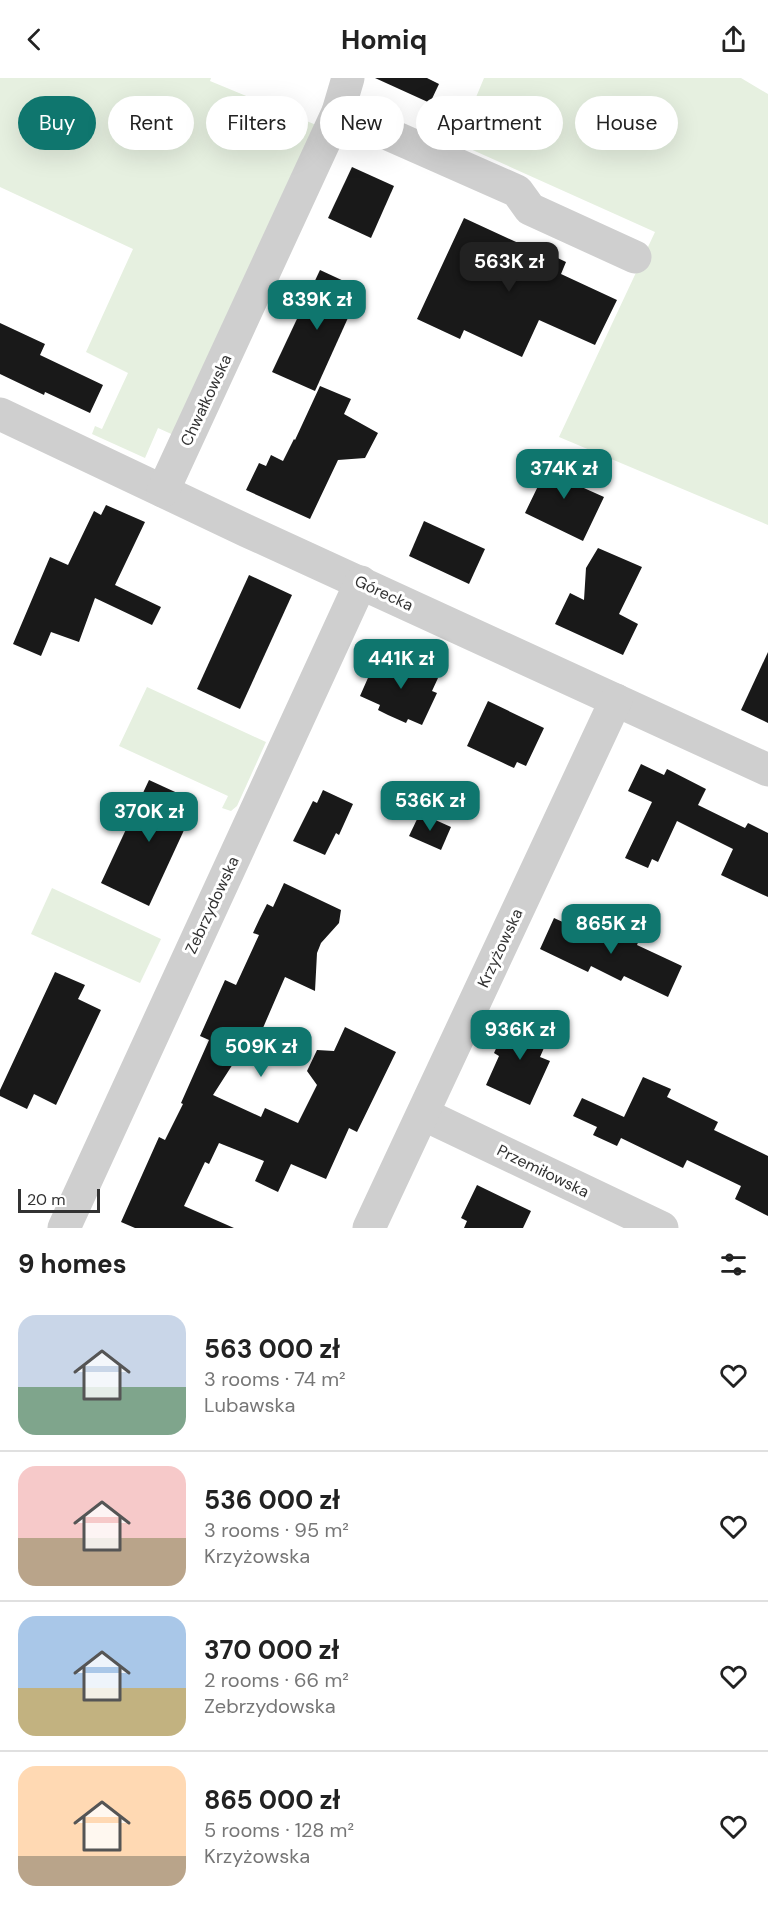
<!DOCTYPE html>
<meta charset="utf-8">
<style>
:root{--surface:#fff;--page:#f6f6f6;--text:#222;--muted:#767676;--line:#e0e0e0;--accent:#0f766e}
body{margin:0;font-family:"DM Sans",sans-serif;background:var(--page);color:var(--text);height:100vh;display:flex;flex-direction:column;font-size:22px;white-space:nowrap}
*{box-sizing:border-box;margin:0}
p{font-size:20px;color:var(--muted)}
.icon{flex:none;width:33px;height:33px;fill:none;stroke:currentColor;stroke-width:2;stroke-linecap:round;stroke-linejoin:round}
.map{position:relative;height:1150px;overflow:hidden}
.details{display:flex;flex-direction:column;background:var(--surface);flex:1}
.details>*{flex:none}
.top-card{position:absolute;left:18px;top:18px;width:732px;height:54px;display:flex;gap:12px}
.scale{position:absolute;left:18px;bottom:15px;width:82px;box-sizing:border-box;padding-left:6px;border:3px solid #323232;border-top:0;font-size:16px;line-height:21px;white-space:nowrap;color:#323232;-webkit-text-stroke:4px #fff;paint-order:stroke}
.price{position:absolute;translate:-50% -51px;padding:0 14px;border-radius:12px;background:var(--accent);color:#fff;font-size:20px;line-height:39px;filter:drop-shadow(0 2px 3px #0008)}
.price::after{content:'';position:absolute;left:50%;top:36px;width:18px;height:14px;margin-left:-9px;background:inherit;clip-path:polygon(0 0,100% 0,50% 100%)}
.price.active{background:#222;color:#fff}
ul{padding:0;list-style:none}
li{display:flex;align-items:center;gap:18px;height:150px;padding:0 18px}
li+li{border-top:2px solid var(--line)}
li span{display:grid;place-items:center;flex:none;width:168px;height:120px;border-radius:18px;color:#555}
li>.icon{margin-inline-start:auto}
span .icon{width:72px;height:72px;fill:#fffc;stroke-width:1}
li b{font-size:26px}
h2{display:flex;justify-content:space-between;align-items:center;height:72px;padding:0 18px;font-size:26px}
.tag{padding:0 21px;border-radius:27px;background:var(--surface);box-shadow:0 6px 24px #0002;font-size:21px;line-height:54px}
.tag.active{background:var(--accent);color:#fff}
header{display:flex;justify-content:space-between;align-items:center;height:78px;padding:0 18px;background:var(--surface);font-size:27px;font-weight:700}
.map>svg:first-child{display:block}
.green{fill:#e6f0e0}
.building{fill:#191919}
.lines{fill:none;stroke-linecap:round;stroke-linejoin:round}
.minor{stroke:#cfcfcf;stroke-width:33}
.labels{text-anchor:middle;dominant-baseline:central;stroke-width:6;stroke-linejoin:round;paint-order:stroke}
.street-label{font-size:16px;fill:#323232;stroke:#fff}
</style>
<header><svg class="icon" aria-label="back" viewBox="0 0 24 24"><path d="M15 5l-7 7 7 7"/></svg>Homiq<svg class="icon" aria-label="share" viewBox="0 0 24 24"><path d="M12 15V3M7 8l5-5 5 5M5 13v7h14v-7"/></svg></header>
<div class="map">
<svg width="768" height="1150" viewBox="0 0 768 1150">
<rect width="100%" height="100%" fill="#fff"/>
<g class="green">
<path d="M 0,0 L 211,0 L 210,3 L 321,49 L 178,359 L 158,350 L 145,380 L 92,356 L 95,348 L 102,351 L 128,295 L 86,274 L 133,171 L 0,109 Z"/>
<path d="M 484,0 L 741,0 L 768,16 L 768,447 L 559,359 L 655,154 L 457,65 Z"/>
<path d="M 147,609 L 266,664 L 237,728 L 231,733 L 222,730 L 228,718 L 119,668 Z"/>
<path d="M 52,810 L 161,861 L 140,905 L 31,856 Z"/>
</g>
<g class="building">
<path d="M 375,0 L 427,0 L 439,6 L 430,25 Z"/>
<path d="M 352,89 L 394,108 L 371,160 L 328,140 Z"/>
<path d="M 464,140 L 540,175 L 541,172 L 566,184 L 561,196 L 617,222 L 595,267 L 539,242 L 522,279 L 464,252 L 460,261 L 417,241 Z"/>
<path d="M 320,192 L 361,211 L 315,313 L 272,294 Z"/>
<path d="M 0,245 L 45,266 L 40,277 L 103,307 L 90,335 L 45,314 L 44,317 L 0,296 Z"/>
<path d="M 320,308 L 351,321 L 344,336 L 378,355 L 365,380 L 338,382 L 310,441 L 246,412 L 259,385 L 266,388 L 271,377 L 283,383 L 294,361 L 295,362 Z"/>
<path d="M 555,373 L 575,383 L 566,402 L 604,419 L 583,463 L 525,435 Z"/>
<path d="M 106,427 L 145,444 L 115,507 L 161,529 L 152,547 L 95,520 L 79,564 L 51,554 L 41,578 L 13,566 L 50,479 L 68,487 L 94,433 L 101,437 Z"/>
<path d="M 424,443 L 485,471 L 469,506 L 409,478 Z"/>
<path d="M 598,470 L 642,489 L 619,536 L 638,546 L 623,577 L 555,546 L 570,515 L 584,522 L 586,490 Z"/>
<path d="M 249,497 L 292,517 L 240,631 L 197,611 Z"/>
<path d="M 768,574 L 768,645 L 741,632 Z"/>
<path d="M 384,575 L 438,600 L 432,613 L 437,615 L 422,647 L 408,641 L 406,645 L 388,637 L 378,632 L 380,627 L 360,618 L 371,593 L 375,595 Z"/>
<path d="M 488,623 L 544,650 L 526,688 L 517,684 L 514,690 L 467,668 Z"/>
<path d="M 641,686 L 664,697 L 667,691 L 706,711 L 698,727 L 745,750 L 748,745 L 768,755 L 768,819 L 721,797 L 733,771 L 677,743 L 658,784 L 652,781 L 648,790 L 625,780 L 652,724 L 628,713 Z"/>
<path d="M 149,702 L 197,724 L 149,828 L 101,805 Z"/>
<path d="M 323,712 L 353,726 L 339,757 L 336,755 L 325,777 L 293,763 L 313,723 L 317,725 Z"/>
<path d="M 420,735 L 451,749 L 441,772 L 409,758 Z"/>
<path d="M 284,805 L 341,832 L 339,845 L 321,865 L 317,875 L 315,913 L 285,899 L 250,980 L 240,975 L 213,1017 L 261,1039 L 265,1030 L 298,1045 L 317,1007 L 307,993 L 317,972 L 334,973 L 345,949 L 396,974 L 357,1054 L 349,1050 L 326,1101 L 291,1086 L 278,1114 L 255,1103 L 264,1083 L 219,1065 L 209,1086 L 205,1084 L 184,1128 L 234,1150 L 135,1150 L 121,1144 L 159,1059 L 165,1062 L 183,1026 L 181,1025 L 209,962 L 200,958 L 225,902 L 236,907 L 259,857 L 253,855 L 260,840 L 267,826 L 273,829 Z"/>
<path d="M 554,840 L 587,855 L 594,841 L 639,862 L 637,867 L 682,888 L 668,919 L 624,898 L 621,903 L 591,888 L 588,894 L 540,871 Z"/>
<path d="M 55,894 L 85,907 L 78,921 L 101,932 L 56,1027 L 34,1016 L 27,1031 L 0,1018 L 0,1012 Z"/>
<path d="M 511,938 L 550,956 L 540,979 L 550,983 L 530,1027 L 486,1007 L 499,978 L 494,975 Z"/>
<path d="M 643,999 L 671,1011 L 667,1019 L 718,1044 L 714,1052 L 768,1078 L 768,1138 L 735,1121 L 741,1108 L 687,1082 L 683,1090 L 621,1060 L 617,1068 L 593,1057 L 597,1049 L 573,1038 L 582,1020 L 624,1039 Z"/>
<path d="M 477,1107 L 531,1133 L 523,1150 L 464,1150 L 467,1143 L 461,1140 Z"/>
</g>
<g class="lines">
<g class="minor">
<path d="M 338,34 L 517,113 L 530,131 L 635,179"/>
<path d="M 0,336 L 247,453 L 768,692"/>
<path d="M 163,413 L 338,34 L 348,0"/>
<path d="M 423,1036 L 662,1150"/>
<path d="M 64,1150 L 361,504"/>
<path d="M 369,1150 L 616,622"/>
</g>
</g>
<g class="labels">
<g class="street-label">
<text transform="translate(206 322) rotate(-65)">Chwałkowska</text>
<text transform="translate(384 515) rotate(25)">Górecka</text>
<text transform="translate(212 827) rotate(-65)">Zebrzydowska</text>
<text transform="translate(500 870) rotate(-65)">Krzyżowska</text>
<text transform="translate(543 1093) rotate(26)">Przemiłowska</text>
</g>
</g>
</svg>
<div class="scale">20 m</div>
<b class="price active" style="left:509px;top:215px">563K zł</b>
<b class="price" style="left:317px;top:253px">839K zł</b>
<b class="price" style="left:564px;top:422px">374K zł</b>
<b class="price" style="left:401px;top:612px">441K zł</b>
<b class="price" style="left:430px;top:754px">536K zł</b>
<b class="price" style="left:149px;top:765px">370K zł</b>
<b class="price" style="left:611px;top:877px">865K zł</b>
<b class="price" style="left:520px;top:983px">936K zł</b>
<b class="price" style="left:261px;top:1000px">509K zł</b>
<div class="top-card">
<a class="tag active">Buy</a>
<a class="tag">Rent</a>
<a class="tag">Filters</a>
<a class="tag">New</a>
<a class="tag">Apartment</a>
<a class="tag">House</a>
</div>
</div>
<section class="details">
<h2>9 homes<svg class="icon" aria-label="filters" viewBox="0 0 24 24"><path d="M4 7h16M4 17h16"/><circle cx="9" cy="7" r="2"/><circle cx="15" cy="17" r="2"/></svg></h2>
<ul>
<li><span style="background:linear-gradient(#c9d6e8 60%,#7fa58c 0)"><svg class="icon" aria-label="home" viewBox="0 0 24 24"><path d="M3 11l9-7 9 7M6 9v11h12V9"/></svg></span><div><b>563 000 zł</b><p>3 rooms · 74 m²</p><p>Lubawska</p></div><svg class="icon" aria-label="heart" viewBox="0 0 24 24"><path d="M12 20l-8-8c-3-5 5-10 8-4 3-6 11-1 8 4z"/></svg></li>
<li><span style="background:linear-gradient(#f6c9c9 60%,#b9a48a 0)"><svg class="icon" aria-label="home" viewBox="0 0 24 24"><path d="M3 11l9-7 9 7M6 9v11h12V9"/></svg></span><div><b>536 000 zł</b><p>3 rooms · 95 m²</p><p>Krzyżowska</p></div><svg class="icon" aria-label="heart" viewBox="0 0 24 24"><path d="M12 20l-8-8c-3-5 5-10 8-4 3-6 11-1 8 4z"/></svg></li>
<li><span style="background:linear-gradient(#a9c7e8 60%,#c2b280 0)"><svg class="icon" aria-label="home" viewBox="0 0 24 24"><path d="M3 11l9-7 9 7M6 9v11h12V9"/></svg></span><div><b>370 000 zł</b><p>2 rooms · 66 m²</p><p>Zebrzydowska</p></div><svg class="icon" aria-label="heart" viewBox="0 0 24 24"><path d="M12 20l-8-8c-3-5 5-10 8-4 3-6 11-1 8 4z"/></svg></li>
<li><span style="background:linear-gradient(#ffd9b3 75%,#b9a48a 0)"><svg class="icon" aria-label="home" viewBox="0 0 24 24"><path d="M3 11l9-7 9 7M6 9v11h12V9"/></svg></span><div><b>865 000 zł</b><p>5 rooms · 128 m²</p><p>Krzyżowska</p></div><svg class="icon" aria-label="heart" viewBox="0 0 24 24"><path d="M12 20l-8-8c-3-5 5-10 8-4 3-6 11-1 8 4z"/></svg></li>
</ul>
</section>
